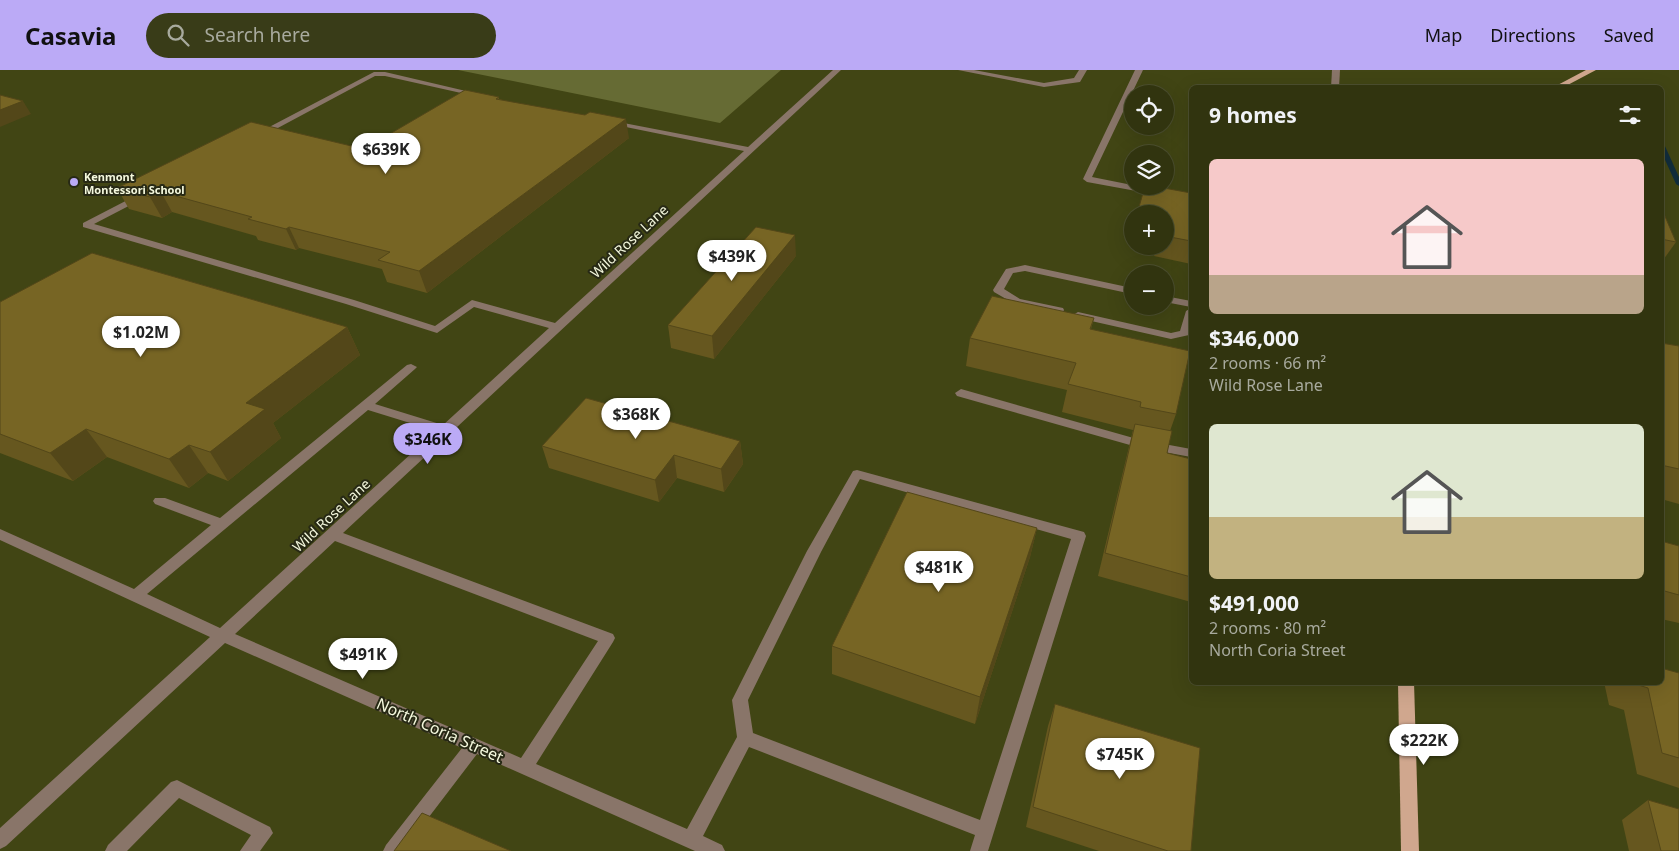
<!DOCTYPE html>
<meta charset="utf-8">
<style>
:root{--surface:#31340f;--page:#393c18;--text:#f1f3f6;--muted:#a8aa9e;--line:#4c4f2f;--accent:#bbaaf6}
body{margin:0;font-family:"Noto Sans",sans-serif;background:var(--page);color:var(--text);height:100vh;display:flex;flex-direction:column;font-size:19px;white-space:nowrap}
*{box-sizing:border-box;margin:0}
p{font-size:16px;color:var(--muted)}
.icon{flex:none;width:28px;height:28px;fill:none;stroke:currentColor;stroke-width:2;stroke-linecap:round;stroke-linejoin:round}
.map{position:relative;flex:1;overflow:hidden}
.sheet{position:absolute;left:1189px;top:15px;width:475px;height:600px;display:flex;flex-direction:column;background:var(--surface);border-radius:8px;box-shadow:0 5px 20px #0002,0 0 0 1px var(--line)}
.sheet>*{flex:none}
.tools{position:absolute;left:1124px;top:15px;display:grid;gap:10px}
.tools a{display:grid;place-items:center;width:50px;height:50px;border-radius:50%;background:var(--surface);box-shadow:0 5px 20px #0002,0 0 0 1px var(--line);font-size:25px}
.price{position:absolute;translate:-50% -42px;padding:0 11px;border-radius:18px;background:#fff;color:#222;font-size:16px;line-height:32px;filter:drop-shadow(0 1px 2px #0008)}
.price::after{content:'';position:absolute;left:50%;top:30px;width:15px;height:11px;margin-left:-8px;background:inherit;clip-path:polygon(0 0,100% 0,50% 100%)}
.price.selected{background:var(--accent);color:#111}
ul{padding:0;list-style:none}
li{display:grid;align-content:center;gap:10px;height:265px;padding:0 20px}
li span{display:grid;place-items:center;height:155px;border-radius:8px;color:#555}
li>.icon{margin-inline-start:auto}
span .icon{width:90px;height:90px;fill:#fffc;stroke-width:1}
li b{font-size:21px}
h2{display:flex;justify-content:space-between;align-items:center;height:60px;padding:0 20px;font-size:21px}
header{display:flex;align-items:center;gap:30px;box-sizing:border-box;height:70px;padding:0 25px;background:var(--accent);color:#111}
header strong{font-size:24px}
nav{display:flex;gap:28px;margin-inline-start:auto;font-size:18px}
.search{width:350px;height:45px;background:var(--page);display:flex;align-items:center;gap:12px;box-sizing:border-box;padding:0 18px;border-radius:28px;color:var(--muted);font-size:19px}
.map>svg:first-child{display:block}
.green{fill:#666b34}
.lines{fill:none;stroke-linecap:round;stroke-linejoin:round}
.stream{fill:#112d3c;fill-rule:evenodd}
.minor{fill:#897569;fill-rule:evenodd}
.major{fill:#d0a78e;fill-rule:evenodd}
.wall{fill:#66571f}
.shaded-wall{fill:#534719}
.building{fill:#776524;stroke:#534719}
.poi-dot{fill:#bbaaf6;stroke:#272915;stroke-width:2}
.labels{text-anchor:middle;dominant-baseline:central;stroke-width:4;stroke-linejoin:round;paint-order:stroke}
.far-poi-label{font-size:11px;font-weight:bold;fill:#f4f8dd;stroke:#272915;text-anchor:start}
.street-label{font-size:14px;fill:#f4f8dd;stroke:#272915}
.near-street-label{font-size:16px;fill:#f4f8dd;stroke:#272915}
</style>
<header>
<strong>Casavia</strong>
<div class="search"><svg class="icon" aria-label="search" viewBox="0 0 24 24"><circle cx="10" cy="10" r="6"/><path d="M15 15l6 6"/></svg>Search here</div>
<nav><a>Map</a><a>Directions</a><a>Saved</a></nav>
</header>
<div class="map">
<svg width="1679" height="781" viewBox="0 0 1679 781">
<rect width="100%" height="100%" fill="#414514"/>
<path class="green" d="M 458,0 L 781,0 L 720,53 Z"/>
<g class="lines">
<path class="stream" d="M 1661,72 L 1664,74 L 1679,107 L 1679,116 L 1676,114 L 1661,81 Z"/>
<g class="minor">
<path d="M 833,0 L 841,0 L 343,463 L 613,564 L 615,568 L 613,572 L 536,694 L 687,759 L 737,667 L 732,630 L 807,481 L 853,401 L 857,400 L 1084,462 L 1086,466 L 988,781 L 970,781 L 975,765 L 749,677 L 703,766 L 722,775 L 725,781 L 695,781 L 477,684 L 403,781 L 383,781 L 386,775 L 462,678 L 225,573 L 6,776 L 0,779 L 0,758 L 210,567 L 0,470 L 0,459 L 134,519 L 211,455 L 155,434 L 153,431 L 155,428 L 165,428 L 220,448 L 407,295 L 411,294 L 417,297 L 415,299 L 375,334 L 443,355 L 549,258 L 474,237 L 437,263 L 346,234 L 83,157 L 83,153 L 141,123 L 144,124 L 144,128 L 94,154 L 354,230 L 435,256 L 472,230 L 555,253 L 744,81 L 611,54 L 608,54 L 608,50 L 748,77 ZM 368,340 L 436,361 L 220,558 L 147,524 ZM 860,409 L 1071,469 L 980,750 L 753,663 L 748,630 L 821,482 ZM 335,471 L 598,571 L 521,688 L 235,564 Z"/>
<path d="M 958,0 L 974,0 L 1044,13 L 1074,8 L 1079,0 L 1087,0 L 1080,12 L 1044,17 Z"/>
<path d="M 1135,0 L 1143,0 L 1092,107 L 1132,115 L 1132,116 L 1191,125 L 1191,131 L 1087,112 L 1083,109 Z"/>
<path d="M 1332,0 L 1340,0 L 1339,18 L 1331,18 Z"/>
<path d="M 374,2 L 385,2 L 483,25 L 479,27 L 385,6 L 375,6 L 261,67 L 254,65 Z"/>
<path d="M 1025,195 L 1132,218 L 1132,224 L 1025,201 L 1013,203 L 1004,219 L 1020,229 L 1063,238 L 1064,240 L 1063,242 L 1059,243 L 1013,233 L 994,222 L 993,220 L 1006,199 Z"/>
<path d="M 1165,226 L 1191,231 L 1191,237 L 1165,232 Z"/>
<path d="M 1191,238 L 1190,263 L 1189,265 L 1171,269 L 1078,248 L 1073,245 L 1078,242 L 1171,263 L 1180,261 L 1186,241 Z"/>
<path d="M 961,319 L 1137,369 L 1191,379 L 1191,387 L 1137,377 L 957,326 L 955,323 Z"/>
<path d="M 177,710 L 270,757 L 273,763 L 260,781 L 240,781 L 251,765 L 179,728 L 127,781 L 105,781 L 108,775 L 171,712 Z"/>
</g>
<g class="major">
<path d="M 1586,0 L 1596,0 L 1562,18 L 1552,18 Z"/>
<path d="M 1398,612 L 1414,612 L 1419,781 L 1401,781 Z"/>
</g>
</g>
<g class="wall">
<path d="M 499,27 L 499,29 L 629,68 L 427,223 L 387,212 L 382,199 L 299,178 L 296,180 L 258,170 L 256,166 L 172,142 L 162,148 L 129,139 L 117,118 L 364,79 Z"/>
<path d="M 1191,123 L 1191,194 L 1154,186 L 1157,176 L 1165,176 L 1165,144 L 1137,144 L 1139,137 Z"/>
<path d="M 1661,137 L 1676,172 L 1661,193 Z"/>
<path d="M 796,186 L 714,289 L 671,278 L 668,255 Z"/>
<path d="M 0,232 L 347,257 L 360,285 L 273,353 L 281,368 L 228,411 L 208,403 L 189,418 L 107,387 L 73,411 L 0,383 Z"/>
<path d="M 1094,248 L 1091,259 L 1176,344 L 1170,361 L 1167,383 L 1191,389 L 1191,532 L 1098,506 L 1133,360 L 1062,342 L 1067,320 L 966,296 L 970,268 Z"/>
<path d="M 1661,273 L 1679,276 L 1679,434 L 1661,429 Z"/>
<path d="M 740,371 L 743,394 L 724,422 L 677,408 L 659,432 L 549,398 L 542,376 Z"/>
<path d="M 1037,458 L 1030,487 L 975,654 L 832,604 L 832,576 Z"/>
<path d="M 1661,471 L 1679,476 L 1679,553 L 1661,549 Z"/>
<path d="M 1679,603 L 1679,718 L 1637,704 L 1624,640 L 1609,635 L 1604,612 L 1661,612 Z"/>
<path d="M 1055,634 L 1191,781 L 1099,781 L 1026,757 L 1048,656 Z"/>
<path d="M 1648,730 L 1679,781 L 1629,781 L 1622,750 Z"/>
</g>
<g class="shaded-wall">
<path d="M 23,31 L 31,44 L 0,57 L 0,40 Z"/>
<path d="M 626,49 L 629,68 L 427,223 L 419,201 Z"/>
<path d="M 161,122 L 172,142 L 162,148 L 150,127 Z"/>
<path d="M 289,157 L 299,178 L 296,180 L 286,159 Z"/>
<path d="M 795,165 L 796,186 L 714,289 L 712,266 Z"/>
<path d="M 347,257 L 360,285 L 273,353 L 281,368 L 228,411 L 210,382 L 246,333 Z"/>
<path d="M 86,359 L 107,387 L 73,411 L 50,383 Z"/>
<path d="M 740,371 L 743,394 L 724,422 L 721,399 Z"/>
<path d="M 189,375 L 208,403 L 189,418 L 169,389 Z"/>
<path d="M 674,385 L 677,408 L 659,432 L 655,410 Z"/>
<path d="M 1037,458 L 1030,487 L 975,654 L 980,627 Z"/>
</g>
<g class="building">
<path d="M 465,20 L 499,27 L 496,29 L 585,45 L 590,42 L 626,49 L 419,201 L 378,190 L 390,182 L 289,157 L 286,159 L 248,149 L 252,147 L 161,122 L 150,127 L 117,118 L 251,52 L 364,79 Z"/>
<path d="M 0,25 L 23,31 L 0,40 Z"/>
<path d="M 1145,116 L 1153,116 L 1191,123 L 1191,171 L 1165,166 L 1165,145 L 1166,142 L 1139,137 Z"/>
<path d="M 1661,137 L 1676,172 L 1661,169 Z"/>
<path d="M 756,157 L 795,165 L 712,266 L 668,255 Z"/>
<path d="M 92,183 L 347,257 L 246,333 L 265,339 L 210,382 L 189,375 L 169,389 L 86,359 L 50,383 L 0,364 L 0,232 Z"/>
<path d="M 992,226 L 1094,248 L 1090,259 L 1190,281 L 1176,344 L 1140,337 L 1141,332 L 1068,314 L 1076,293 L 970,268 Z"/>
<path d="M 1661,273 L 1679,276 L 1679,399 L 1661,395 Z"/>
<path d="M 586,328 L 740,371 L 721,399 L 674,385 L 655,410 L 542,376 Z"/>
<path d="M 1135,354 L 1172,361 L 1167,383 L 1191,389 L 1191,507 L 1105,483 Z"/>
<path d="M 907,422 L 1037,458 L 980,627 L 832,576 Z"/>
<path d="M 1661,471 L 1679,476 L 1679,525 L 1661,520 Z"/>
<path d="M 1661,598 L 1679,603 L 1679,688 L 1662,683 L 1648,618 L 1632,613 L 1632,612 L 1661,612 Z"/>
<path d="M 1055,634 L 1200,678 L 1191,781 L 1168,781 L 1033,737 Z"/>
<path d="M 1648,730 L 1679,739 L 1679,781 L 1661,781 Z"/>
<path d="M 422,743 L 511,781 L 394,781 Z"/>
</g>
<circle class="poi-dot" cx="74" cy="112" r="5"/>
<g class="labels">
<g class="far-poi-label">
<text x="84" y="106">Kenmont<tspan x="84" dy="13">Montessori School</tspan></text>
</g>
<g class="street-label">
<text transform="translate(629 171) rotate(-43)">Wild Rose Lane</text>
<text transform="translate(331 445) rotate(-43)">Wild Rose Lane</text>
</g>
<g class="near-street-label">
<text transform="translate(440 660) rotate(24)">North Coria Street</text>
</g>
</g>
</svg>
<div class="tools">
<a><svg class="icon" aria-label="locate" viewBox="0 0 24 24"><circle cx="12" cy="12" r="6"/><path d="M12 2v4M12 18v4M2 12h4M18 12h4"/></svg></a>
<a><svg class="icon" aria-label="layers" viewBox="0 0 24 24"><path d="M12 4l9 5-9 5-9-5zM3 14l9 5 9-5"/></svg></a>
<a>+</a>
<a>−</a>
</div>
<b class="price" style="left:386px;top:105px">$639K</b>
<b class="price" style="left:732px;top:212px">$439K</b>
<b class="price" style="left:141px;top:288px">$1.02M</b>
<b class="price" style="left:636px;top:370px">$368K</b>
<b class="price selected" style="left:428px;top:395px">$346K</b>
<b class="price" style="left:939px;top:523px">$481K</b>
<b class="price" style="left:363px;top:610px">$491K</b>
<b class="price" style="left:1424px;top:696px">$222K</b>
<b class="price" style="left:1120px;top:710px">$745K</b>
<section class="sheet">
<h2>9 homes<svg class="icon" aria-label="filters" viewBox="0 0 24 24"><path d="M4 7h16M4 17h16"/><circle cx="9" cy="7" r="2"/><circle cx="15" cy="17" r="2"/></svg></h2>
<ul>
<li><span style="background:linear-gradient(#f6c9c9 75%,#b9a48a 0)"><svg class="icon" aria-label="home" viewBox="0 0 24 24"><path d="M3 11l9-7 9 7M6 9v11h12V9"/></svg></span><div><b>$346,000</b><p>2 rooms · 66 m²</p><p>Wild Rose Lane</p></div></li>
<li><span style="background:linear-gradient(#dfe7d0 60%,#c2b280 0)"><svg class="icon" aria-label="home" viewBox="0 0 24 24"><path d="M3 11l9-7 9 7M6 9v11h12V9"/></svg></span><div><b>$491,000</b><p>2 rooms · 80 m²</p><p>North Coria Street</p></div></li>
</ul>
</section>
</div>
